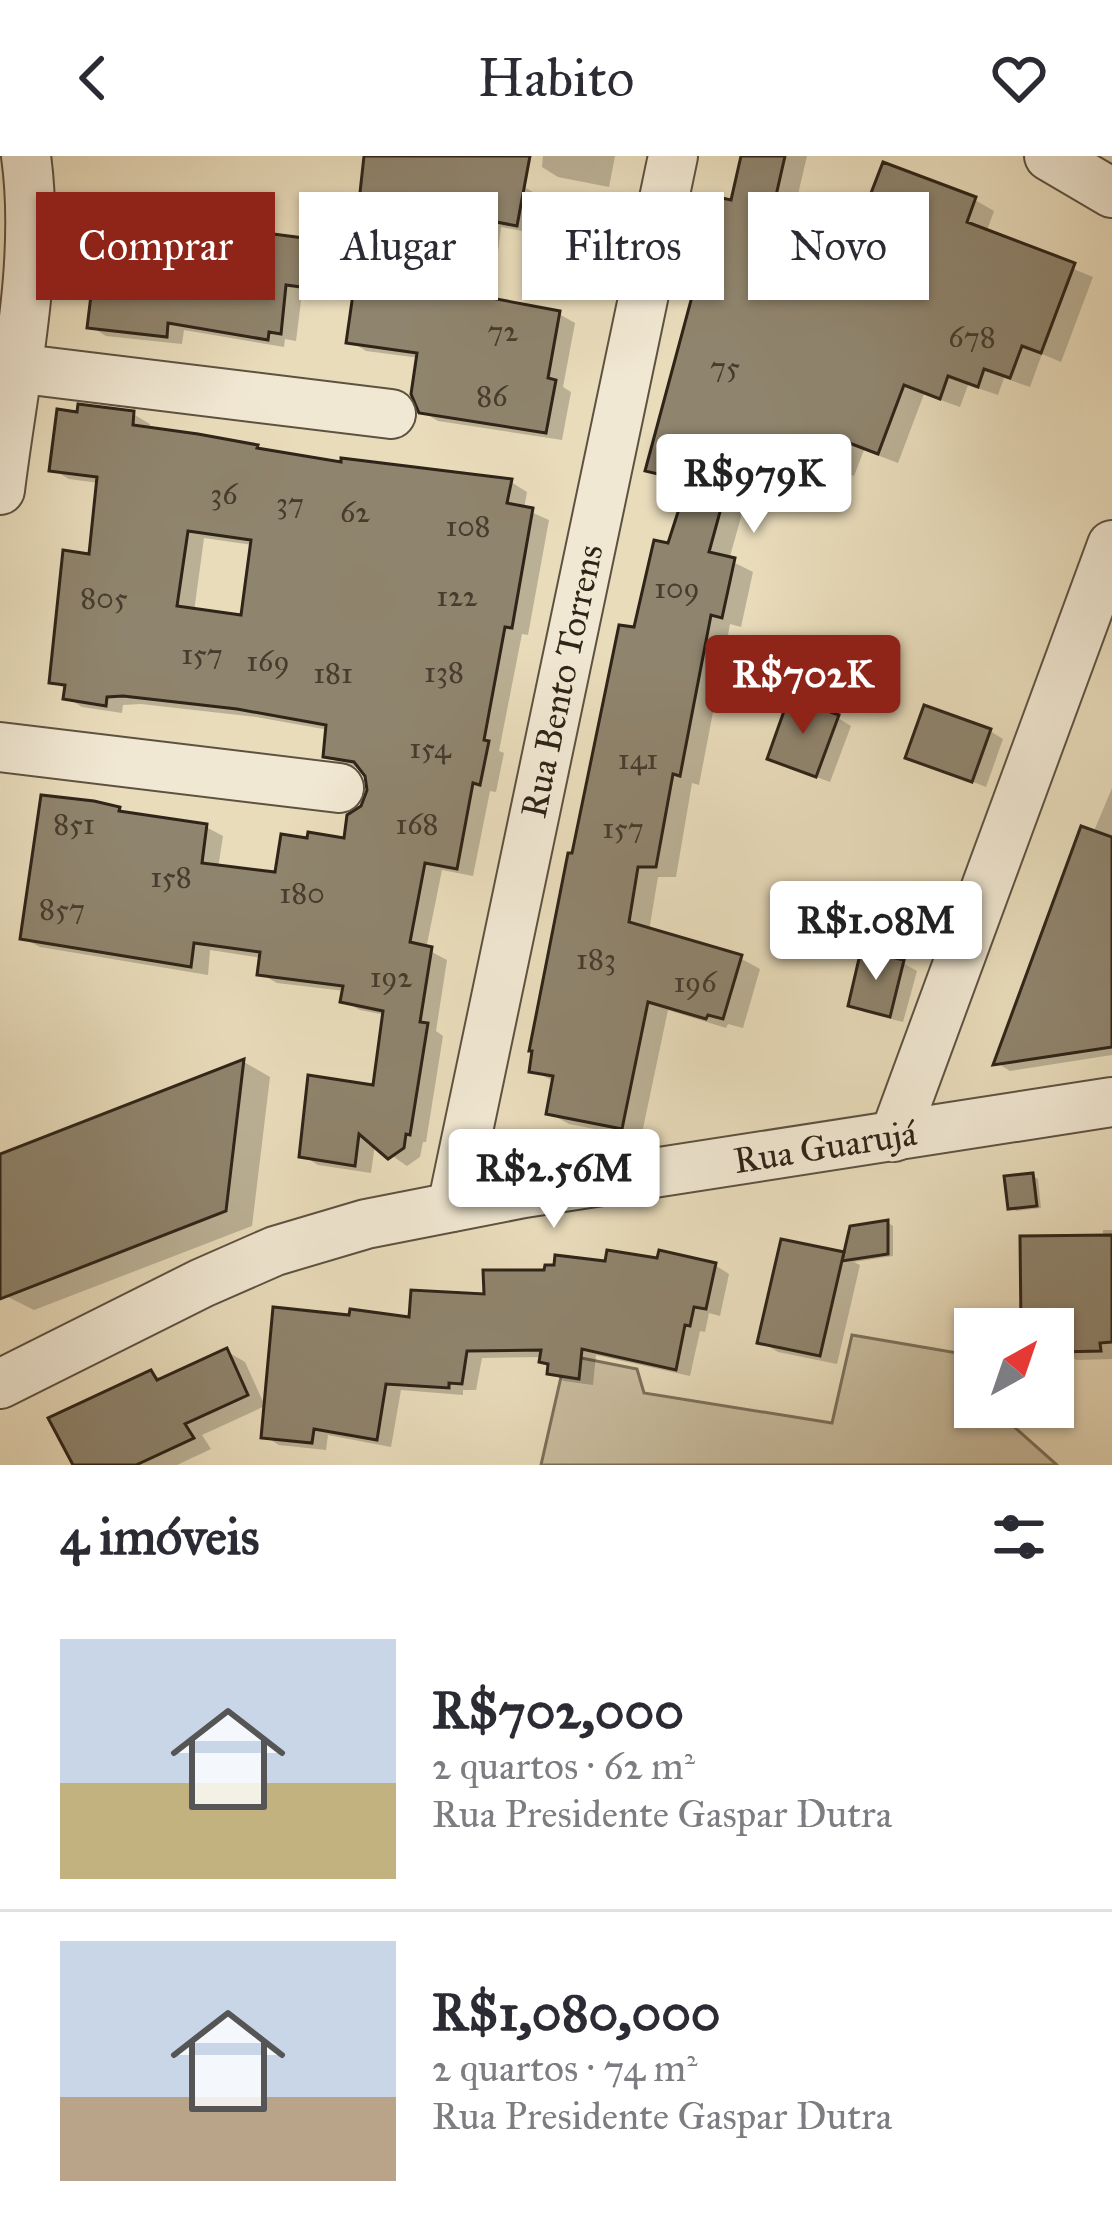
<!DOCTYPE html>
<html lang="pt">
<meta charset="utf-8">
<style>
:root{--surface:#fff;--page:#f2f2f3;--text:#2b2b33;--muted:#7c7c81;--line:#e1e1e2;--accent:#8f2418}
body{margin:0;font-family:"IM FELL Great Primer",serif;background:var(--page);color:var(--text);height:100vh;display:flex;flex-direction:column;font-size:45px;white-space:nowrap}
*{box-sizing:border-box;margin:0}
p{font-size:39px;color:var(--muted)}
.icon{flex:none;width:66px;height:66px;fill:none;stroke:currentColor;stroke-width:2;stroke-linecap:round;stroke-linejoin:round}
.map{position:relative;height:1309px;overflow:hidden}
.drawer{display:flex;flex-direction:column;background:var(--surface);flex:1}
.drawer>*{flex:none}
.banner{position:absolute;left:36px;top:36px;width:1041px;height:108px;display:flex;gap:24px}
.needle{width:78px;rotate:40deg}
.controls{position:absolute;left:954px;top:1152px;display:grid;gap:24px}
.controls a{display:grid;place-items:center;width:120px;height:120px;border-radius:0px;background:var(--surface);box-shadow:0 3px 9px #0004;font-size:60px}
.price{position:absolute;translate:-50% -102px;padding:0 27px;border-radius:12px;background:#fff;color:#222;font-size:39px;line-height:78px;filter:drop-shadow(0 3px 6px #0008)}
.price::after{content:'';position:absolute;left:50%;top:72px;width:36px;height:27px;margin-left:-18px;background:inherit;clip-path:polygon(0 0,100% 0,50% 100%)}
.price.active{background:var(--accent);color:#fff}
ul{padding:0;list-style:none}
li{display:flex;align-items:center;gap:36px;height:300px;padding:0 60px}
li+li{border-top:3px solid var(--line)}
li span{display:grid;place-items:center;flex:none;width:336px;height:240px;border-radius:0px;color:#555}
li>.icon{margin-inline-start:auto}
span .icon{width:144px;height:144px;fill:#fffc;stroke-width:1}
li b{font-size:51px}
h2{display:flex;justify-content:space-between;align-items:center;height:144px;padding:0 60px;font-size:51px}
.tag{padding:0 42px;border-radius:0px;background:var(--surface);box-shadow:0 3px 9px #0004;font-size:42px;line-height:108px}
.tag.active{background:var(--accent);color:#fff}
header{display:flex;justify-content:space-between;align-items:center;height:156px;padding:0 60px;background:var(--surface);font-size:54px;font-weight:600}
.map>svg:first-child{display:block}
.green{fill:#c9bd9f;stroke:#7c705c;stroke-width:3}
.shadow{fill:#0003;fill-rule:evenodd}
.building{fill:#8f846d;stroke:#2e2418;stroke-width:3;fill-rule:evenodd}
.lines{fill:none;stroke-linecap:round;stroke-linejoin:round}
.minor-casing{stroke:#5d5241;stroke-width:52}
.minor{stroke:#f1e8d3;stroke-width:48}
.labels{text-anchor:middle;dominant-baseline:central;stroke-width:9;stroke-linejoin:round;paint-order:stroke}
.number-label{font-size:30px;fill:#463c2d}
.street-label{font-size:36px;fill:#2e2418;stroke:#f1e8d3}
</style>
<header><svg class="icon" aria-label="back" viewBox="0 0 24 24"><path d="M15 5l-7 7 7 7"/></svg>Habito<svg class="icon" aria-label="heart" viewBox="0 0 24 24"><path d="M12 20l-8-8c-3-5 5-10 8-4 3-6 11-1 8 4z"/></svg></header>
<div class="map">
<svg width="1112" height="1309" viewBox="0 0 1112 1309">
<rect width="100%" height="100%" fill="#e9dcbb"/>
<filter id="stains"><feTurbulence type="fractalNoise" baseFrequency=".00167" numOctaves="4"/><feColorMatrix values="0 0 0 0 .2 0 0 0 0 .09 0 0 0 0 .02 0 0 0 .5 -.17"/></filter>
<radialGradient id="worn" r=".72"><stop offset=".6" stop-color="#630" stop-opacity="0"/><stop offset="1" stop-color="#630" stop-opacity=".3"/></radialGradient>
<path class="green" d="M 852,1179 L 975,1200 L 975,1251 L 1011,1251 L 1012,1269 L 1057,1309 L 541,1309 L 566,1199 L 637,1213 L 644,1237 L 832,1267 Z"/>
<g class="shadow">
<path d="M 367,0 L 496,0 L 524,31 L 540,40 L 533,77 L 501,71 L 492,145 L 559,158 L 575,167 L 563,231 L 571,236 L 562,284 L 438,265 L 421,255 L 420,202 L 366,195 L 350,185 L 356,143 L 302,137 L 296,185 L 285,183 L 284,191 L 184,174 L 182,188 L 106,180 L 90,170 L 189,62 L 216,55 L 232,64 L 230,72 L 238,77 L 306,85 L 361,58 Z"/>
<path d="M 543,0 L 615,0 L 609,31 L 558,21 L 542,11 Z"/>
<path d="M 744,0 L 807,0 L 795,51 L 863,67 L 885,10 L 975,44 L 994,55 L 986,77 L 1093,121 L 1061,206 L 1042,198 L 1030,231 L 1004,222 L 998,239 L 968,229 L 960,251 L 924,238 L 898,307 L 864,294 L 854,320 L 835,313 L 831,323 L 796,310 L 786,352 L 746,343 L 729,404 L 753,416 L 741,471 L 730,468 L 699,629 L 692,627 L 676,721 L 658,721 L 649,775 L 740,802 L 760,813 L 743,872 L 728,868 L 726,872 L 668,854 L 641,982 L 569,968 L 549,957 L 555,926 L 532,914 L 574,700 L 636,475 L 690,330 L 668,325 L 649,313 L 734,48 Z"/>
<path d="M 133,258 L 150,268 L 149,274 L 257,292 L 265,297 L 344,310 L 511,326 L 527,336 L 524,353 L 549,364 L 528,479 L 522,478 L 499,595 L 504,597 L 496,636 L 490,635 L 473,720 L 442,714 L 426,793 L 447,804 L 436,875 L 443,880 L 426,986 L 423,986 L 420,1001 L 407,1010 L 375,988 L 371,1017 L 318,1009 L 302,999 L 375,932 L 386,859 L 360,854 L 343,845 L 345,835 L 277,827 L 261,818 L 263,802 L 210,794 L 208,819 L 40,791 L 23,782 L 119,654 L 127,659 L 206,671 L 223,680 L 218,712 L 278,719 L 346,686 L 370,635 L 363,612 L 342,609 L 326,599 L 329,574 L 256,561 L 141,548 L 123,549 L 122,557 L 82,551 L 66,541 L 67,534 L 52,525 L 92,401 L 99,327 L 69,323 L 52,313 ZM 204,382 L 253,389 L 243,462 L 194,456 Z"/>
<path d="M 838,562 L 851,570 L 830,626 L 784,609 Z"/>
<path d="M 990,575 L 1003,583 L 986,631 L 909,601 Z"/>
<path d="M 1112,632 L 1112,899 L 1010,915 L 997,907 Z"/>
<path d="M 863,797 L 903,807 L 917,815 L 903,866 L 864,856 L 851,849 Z"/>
<path d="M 244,906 L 270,921 L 252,1070 L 34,1154 L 0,1137 L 0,1006 L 5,999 Z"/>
<path d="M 1032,1020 L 1038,1023 L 1041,1052 L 1016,1055 L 1011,1051 Z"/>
<path d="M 888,1067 L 893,1070 L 893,1100 L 854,1106 L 860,1109 L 837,1208 L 778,1196 L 761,1186 L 843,1099 L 846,1101 Z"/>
<path d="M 1103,1074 L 1112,1074 L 1112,1203 L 1077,1204 L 1053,1194 L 1053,1173 L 1029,1173 L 1024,1169 L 1103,1082 Z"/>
<path d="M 608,1108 L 715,1109 L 729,1118 L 720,1160 L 709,1157 L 705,1176 L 700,1175 L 690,1220 L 596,1199 L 593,1229 L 564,1225 L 550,1216 L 551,1209 L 543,1201 L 482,1202 L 476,1234 L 463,1234 L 463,1239 L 401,1234 L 391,1291 L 328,1279 L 326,1294 L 279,1289 L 264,1280 L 412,1165 L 547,1118 Z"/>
<path d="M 226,1195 L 245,1206 L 265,1250 L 202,1279 L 211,1293 L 177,1309 L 76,1309 L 52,1264 L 151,1217 L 163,1224 Z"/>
</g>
<g class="building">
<path d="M 364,0 L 530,0 L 517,70 L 486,64 L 475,139 L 560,155 L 548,222 L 556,224 L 546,277 L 419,257 L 411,238 L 417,197 L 346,187 L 353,138 L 286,129 L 281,178 L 269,176 L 268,184 L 168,167 L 167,181 L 87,172 L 93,123 L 98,124 L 99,108 L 105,108 L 111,50 L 186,58 L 187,48 L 217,52 L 215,61 L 218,67 L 228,67 L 227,72 L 304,82 L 306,66 L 316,67 L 318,50 L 358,55 Z"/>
<path d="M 741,0 L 785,0 L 775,44 L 861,63 L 883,6 L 976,41 L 967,66 L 1075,107 L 1041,197 L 1022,190 L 1010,222 L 984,213 L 978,231 L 948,220 L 940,243 L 904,229 L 878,298 L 844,285 L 833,311 L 815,304 L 811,314 L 776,302 L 766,343 L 726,334 L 709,396 L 735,402 L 722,462 L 711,459 L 680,620 L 673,618 L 656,711 L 638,711 L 629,766 L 742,799 L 723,863 L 708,859 L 706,863 L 648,846 L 622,973 L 546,958 L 553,920 L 529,916 L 532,895 L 529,895 L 568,697 L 572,697 L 619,469 L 634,471 L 654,384 L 668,387 L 688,325 L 645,315 L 704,96 L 695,94 L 708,39 L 731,44 Z"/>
<path d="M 78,248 L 134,255 L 133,269 L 198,278 L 258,289 L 257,292 L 341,306 L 341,302 L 512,323 L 507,347 L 533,352 L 512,472 L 505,471 L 484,584 L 489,585 L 480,629 L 473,627 L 457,713 L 425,707 L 410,786 L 432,791 L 420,866 L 428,867 L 410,979 L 406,978 L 404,992 L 388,1003 L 359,978 L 355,1010 L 299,1001 L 308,919 L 373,929 L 383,855 L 340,846 L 343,830 L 257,819 L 260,796 L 194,787 L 191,811 L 20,783 L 41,639 L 94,645 L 120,651 L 119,655 L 207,668 L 202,707 L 275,716 L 281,678 L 307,682 L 308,676 L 344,682 L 347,659 L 361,650 L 367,634 L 365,620 L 354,606 L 323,601 L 326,569 L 237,553 L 123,540 L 107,541 L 106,550 L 63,543 L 65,529 L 49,527 L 63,394 L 89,398 L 97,321 L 49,315 L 57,253 L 77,256 ZM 188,375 L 251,384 L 241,459 L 177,450 Z"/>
<path d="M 789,541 L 839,559 L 816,621 L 767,603 Z"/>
<path d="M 924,549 L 991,573 L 972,626 L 905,602 Z"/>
<path d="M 1081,670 L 1112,681 L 1112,891 L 993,909 Z"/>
<path d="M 861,794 L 904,804 L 890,861 L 848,850 Z"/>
<path d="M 244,903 L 226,1055 L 0,1143 L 0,998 Z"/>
<path d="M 1033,1017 L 1037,1050 L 1008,1053 L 1004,1020 Z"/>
<path d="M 888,1064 L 888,1098 L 842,1105 L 850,1070 Z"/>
<path d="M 1112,1079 L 1112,1186 L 1100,1187 L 1101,1195 L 1057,1196 L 1053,1173 L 1021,1171 L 1020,1080 Z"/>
<path d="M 781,1083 L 844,1096 L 820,1200 L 757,1187 Z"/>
<path d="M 607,1094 L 657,1102 L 659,1094 L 716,1107 L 706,1153 L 694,1151 L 690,1170 L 685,1169 L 676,1214 L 582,1193 L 579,1223 L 547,1218 L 548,1208 L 539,1206 L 541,1194 L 467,1195 L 462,1228 L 449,1227 L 449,1232 L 386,1228 L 377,1284 L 314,1273 L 312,1287 L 261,1282 L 273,1151 L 349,1159 L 350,1153 L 409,1161 L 411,1134 L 484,1138 L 483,1114 L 544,1114 L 545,1109 L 554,1109 L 555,1099 L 605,1105 Z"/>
<path d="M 227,1192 L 248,1239 L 185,1268 L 194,1282 L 136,1309 L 73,1309 L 48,1262 L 151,1214 L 157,1224 Z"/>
</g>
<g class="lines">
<g class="minor-casing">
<g id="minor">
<path d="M 1049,0 L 1112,37"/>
<path d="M 15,212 L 391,258"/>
<path d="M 0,334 C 13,227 41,107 26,0"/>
<path d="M 0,591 L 339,632"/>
<path d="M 894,981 L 1112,389"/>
<path d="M 452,1051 L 673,0"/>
<path d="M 0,1228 L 202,1127 L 275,1095 L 366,1068 L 524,1037 L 1112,946"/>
</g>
</g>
<use href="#minor" class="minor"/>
</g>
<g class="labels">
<g class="number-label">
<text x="503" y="175">72</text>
<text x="972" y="181">678</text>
<text x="725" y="211">75</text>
<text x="492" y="240">86</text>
<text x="224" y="338">36</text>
<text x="290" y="347">37</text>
<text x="355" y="356">62</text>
<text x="468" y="370">108</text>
<text x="677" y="432">109</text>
<text x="457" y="440">122</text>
<text x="104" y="442">805</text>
<text x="202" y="498">157</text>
<text x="268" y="505">169</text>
<text x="444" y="516">138</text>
<text x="333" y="517">181</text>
<text x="430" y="592">154</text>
<text x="638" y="603">141</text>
<text x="74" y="668">851</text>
<text x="417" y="668">168</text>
<text x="623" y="672">157</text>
<text x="171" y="721">158</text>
<text x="302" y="737">180</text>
<text x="62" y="753">857</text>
<text x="596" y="803">183</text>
<text x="391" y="821">192</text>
<text x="695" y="826">196</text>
</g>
<g class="street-label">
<text transform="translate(562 525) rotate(-78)">Rua Bento Torrens</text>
<text transform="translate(825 991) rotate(-9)">Rua Guarujá</text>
</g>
</g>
<rect width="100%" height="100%" filter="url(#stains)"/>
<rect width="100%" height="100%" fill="url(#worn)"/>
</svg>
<div class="controls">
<a><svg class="needle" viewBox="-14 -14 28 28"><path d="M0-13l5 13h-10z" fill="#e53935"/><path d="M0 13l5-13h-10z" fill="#7c7c81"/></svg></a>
</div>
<b class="price" style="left:754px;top:380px">R$979K</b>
<b class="price active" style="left:803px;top:581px">R$702K</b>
<b class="price" style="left:876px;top:827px">R$1.08M</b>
<b class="price" style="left:554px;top:1075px">R$2.56M</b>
<div class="banner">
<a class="tag active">Comprar</a>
<a class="tag">Alugar</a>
<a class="tag">Filtros</a>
<a class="tag">Novo</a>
</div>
</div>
<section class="drawer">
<h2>4 imóveis<svg class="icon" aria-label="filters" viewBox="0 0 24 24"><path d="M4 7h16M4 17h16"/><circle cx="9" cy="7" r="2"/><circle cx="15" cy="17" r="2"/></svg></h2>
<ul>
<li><span style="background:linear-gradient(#c9d6e8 60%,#c2b280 0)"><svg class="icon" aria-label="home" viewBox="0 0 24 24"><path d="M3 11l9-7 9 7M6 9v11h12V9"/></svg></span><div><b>R$702,000</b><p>2 quartos · 62 m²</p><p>Rua Presidente Gaspar Dutra</p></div></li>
<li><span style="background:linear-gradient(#c9d6e8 65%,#b9a48a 0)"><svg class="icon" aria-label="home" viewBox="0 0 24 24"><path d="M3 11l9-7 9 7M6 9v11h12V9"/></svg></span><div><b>R$1,080,000</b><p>2 quartos · 74 m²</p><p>Rua Presidente Gaspar Dutra</p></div></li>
</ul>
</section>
